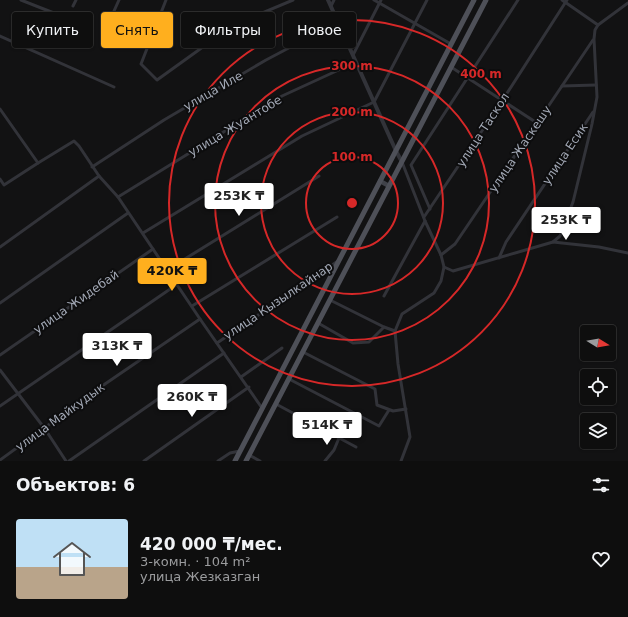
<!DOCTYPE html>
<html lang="ru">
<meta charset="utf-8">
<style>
:root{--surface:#0e0e0e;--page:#1c1c1c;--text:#f1f3f6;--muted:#9b9c9e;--line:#2e2e2e;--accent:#ffaf1e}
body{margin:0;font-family:"DejaVu Sans",sans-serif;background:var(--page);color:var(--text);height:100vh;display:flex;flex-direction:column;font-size:15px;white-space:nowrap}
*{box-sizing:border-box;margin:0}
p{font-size:13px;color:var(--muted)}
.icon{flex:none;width:22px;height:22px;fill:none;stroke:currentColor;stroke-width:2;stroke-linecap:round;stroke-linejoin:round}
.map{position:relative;height:461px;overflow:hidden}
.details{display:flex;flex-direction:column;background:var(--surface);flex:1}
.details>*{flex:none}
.guide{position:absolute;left:12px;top:12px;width:400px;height:36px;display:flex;gap:8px}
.needle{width:26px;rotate:101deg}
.buttons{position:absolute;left:580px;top:325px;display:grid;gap:8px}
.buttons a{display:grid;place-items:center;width:36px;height:36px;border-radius:4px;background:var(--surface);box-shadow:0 1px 3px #0004,0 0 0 1px var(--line);font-size:20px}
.price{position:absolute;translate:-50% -34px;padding:0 9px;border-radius:4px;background:#fff;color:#222;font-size:13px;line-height:26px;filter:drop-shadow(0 1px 2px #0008)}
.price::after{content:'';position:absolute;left:50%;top:24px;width:12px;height:9px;margin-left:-6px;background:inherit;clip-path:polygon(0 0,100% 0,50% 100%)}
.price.active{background:var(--accent);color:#111}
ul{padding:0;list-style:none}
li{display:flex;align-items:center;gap:12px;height:100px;padding:0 16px}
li+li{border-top:1px solid var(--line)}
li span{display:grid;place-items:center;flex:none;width:112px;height:80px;border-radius:4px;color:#555}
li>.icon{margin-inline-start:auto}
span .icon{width:48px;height:48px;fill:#fffc;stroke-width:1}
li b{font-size:17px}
h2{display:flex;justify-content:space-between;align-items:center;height:48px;padding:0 16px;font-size:17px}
.chip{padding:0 14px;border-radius:4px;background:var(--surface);box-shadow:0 1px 3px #0004,0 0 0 1px var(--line);font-size:14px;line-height:36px}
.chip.active{background:var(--accent);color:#111}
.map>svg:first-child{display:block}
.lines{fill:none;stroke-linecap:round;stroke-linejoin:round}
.minor{stroke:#323339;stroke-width:3}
.tertiary{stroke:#323339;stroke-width:4}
.secondary{stroke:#404249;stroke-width:4.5}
.primary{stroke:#4e5058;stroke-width:5}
.ring{fill:none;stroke:#d62828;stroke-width:2}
.labels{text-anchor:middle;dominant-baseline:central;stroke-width:4;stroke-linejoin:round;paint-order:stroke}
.street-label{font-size:12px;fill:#a2a8b5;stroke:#0d0d0e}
.centre{fill:#d62828;stroke:#0d0d0e;stroke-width:2}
.ring-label{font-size:12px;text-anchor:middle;font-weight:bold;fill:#d62828;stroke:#0d0d0e;stroke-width:4;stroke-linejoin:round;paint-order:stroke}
</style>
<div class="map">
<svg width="628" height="461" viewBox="0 0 628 461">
<rect width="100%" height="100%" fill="#121213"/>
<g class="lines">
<g class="minor">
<path d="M 21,0 L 59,15 L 91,46"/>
<path d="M 166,0 L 141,64 L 157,80 L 239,21 L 248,19 L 293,0"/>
<path d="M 374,0 L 451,44"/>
<path d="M 562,0 L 598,25"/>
<path d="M 73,6 L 76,0"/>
<path d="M 331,6 L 334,0"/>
<path d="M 105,31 L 119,0"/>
<path d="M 0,36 L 114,87"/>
<path d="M 353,55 L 381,0"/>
<path d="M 451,67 L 537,123"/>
<path d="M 562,86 L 596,85"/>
<path d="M 0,109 L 38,163 L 74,141 L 79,146 L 99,176 L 118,197 L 200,319 L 262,408"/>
<path d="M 402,162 L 425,221 L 441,255 L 444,267 L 453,271 L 553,242 L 560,236 L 573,202 L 592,124 L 597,97 L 594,39 L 595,30 L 598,25 L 628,3"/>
<path d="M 92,167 L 164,120 L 266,60 L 338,22"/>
<path d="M 0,179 L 4,185 L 38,163"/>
<path d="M 118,197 L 282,96 L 356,62"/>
<path d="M 430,209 L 411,165 L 518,0"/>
<path d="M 424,217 L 502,101 L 567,0"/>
<path d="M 143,233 L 302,136 L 374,102 L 427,0"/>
<path d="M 553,242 L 599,247 L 628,253"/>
<path d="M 0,247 L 99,176"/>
<path d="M 441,255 L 455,244 L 537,123 L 593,40"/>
<path d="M 499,258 L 506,242 L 593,112"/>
<path d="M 167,270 L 319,176"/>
<path d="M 384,296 L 425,221"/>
<path d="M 330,300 L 384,327 L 395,331"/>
<path d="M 0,303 L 128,213"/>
<path d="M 192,306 L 337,217"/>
<path d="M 318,323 L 353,343 L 369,342 L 384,327"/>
<path d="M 217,343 L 338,261"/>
<path d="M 303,352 L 375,389 L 377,405 L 393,411 L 406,409"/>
<path d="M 0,355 L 153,249"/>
<path d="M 0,370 L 45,429 L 66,461"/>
<path d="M 241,377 L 282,348"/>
<path d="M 289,379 L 379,426 L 389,410"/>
<path d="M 276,404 L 356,447"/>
<path d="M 0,406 L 176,285"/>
<path d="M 249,455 L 260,461"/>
<path d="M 0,460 L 105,384 L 200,319"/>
<path d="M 69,461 L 224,353"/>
<path d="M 144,461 L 249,387"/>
<path d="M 218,461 L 230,453 L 240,451"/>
<path d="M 325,461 L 334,450 L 339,438"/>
<path d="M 401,461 L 410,437 L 398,364 L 395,331 L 402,314 L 434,293 L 441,281 L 444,267"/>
</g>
<path class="tertiary" d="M 328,0 L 396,151 L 402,162"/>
<path class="secondary" d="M 380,181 L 389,186"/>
<g class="primary">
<path d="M 235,461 L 474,0"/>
<path d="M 246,461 L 486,0"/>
</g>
</g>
<g class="ring">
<circle cx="352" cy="203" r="46"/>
<circle cx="352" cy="203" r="91"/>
<circle cx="352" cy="203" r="137"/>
<circle cx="352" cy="203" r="183"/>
</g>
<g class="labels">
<g class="street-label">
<text transform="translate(213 91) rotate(-30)">улица Иле</text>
<text transform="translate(235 126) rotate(-31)">улица Жуантобе</text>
<text transform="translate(483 130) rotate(-57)">улица Таскол</text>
<text transform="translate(520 149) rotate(-56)">улица Жаскешу</text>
<text transform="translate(565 154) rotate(-56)">улица Есик</text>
<text transform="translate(278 301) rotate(-34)">улица Кызылкайнар</text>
<text transform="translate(76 302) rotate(-35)">улица Жидебай</text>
<text transform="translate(60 417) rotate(-36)">улица Майкудык</text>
</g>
</g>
<circle cx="352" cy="203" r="6" class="centre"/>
<g class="ring-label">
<text x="352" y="70">300 m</text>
<text x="481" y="78">400 m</text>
<text x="352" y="116">200 m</text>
<text x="352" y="161">100 m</text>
</g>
</svg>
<div class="buttons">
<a><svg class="needle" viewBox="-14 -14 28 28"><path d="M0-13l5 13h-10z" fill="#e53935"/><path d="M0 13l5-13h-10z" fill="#9b9c9e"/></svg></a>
<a><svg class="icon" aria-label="locate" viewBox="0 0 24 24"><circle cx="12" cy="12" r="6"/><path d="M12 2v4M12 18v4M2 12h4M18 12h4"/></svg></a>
<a><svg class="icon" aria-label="layers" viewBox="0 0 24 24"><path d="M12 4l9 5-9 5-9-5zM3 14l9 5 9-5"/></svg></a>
</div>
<b class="price" style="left:239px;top:217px">253K ₸</b>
<b class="price" style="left:566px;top:241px">253K ₸</b>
<b class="price active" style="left:172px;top:292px">420K ₸</b>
<b class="price" style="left:117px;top:367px">313K ₸</b>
<b class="price" style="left:192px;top:418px">260K ₸</b>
<b class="price" style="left:327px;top:446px">514K ₸</b>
<div class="guide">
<a class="chip">Купить</a>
<a class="chip active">Снять</a>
<a class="chip">Фильтры</a>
<a class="chip">Новое</a>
</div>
</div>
<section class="details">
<h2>Объектов: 6<svg class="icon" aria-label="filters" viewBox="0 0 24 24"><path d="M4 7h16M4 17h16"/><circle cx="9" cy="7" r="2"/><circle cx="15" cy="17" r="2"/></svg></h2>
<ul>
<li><span style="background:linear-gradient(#bfe0f5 60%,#b9a48a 0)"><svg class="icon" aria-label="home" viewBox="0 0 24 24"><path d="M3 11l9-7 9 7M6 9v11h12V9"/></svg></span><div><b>420 000 ₸/мес.</b><p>3-комн. · 104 m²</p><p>улица Жезказган</p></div><svg class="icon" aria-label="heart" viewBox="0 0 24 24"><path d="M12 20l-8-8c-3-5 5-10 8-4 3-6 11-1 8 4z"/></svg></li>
</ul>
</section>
